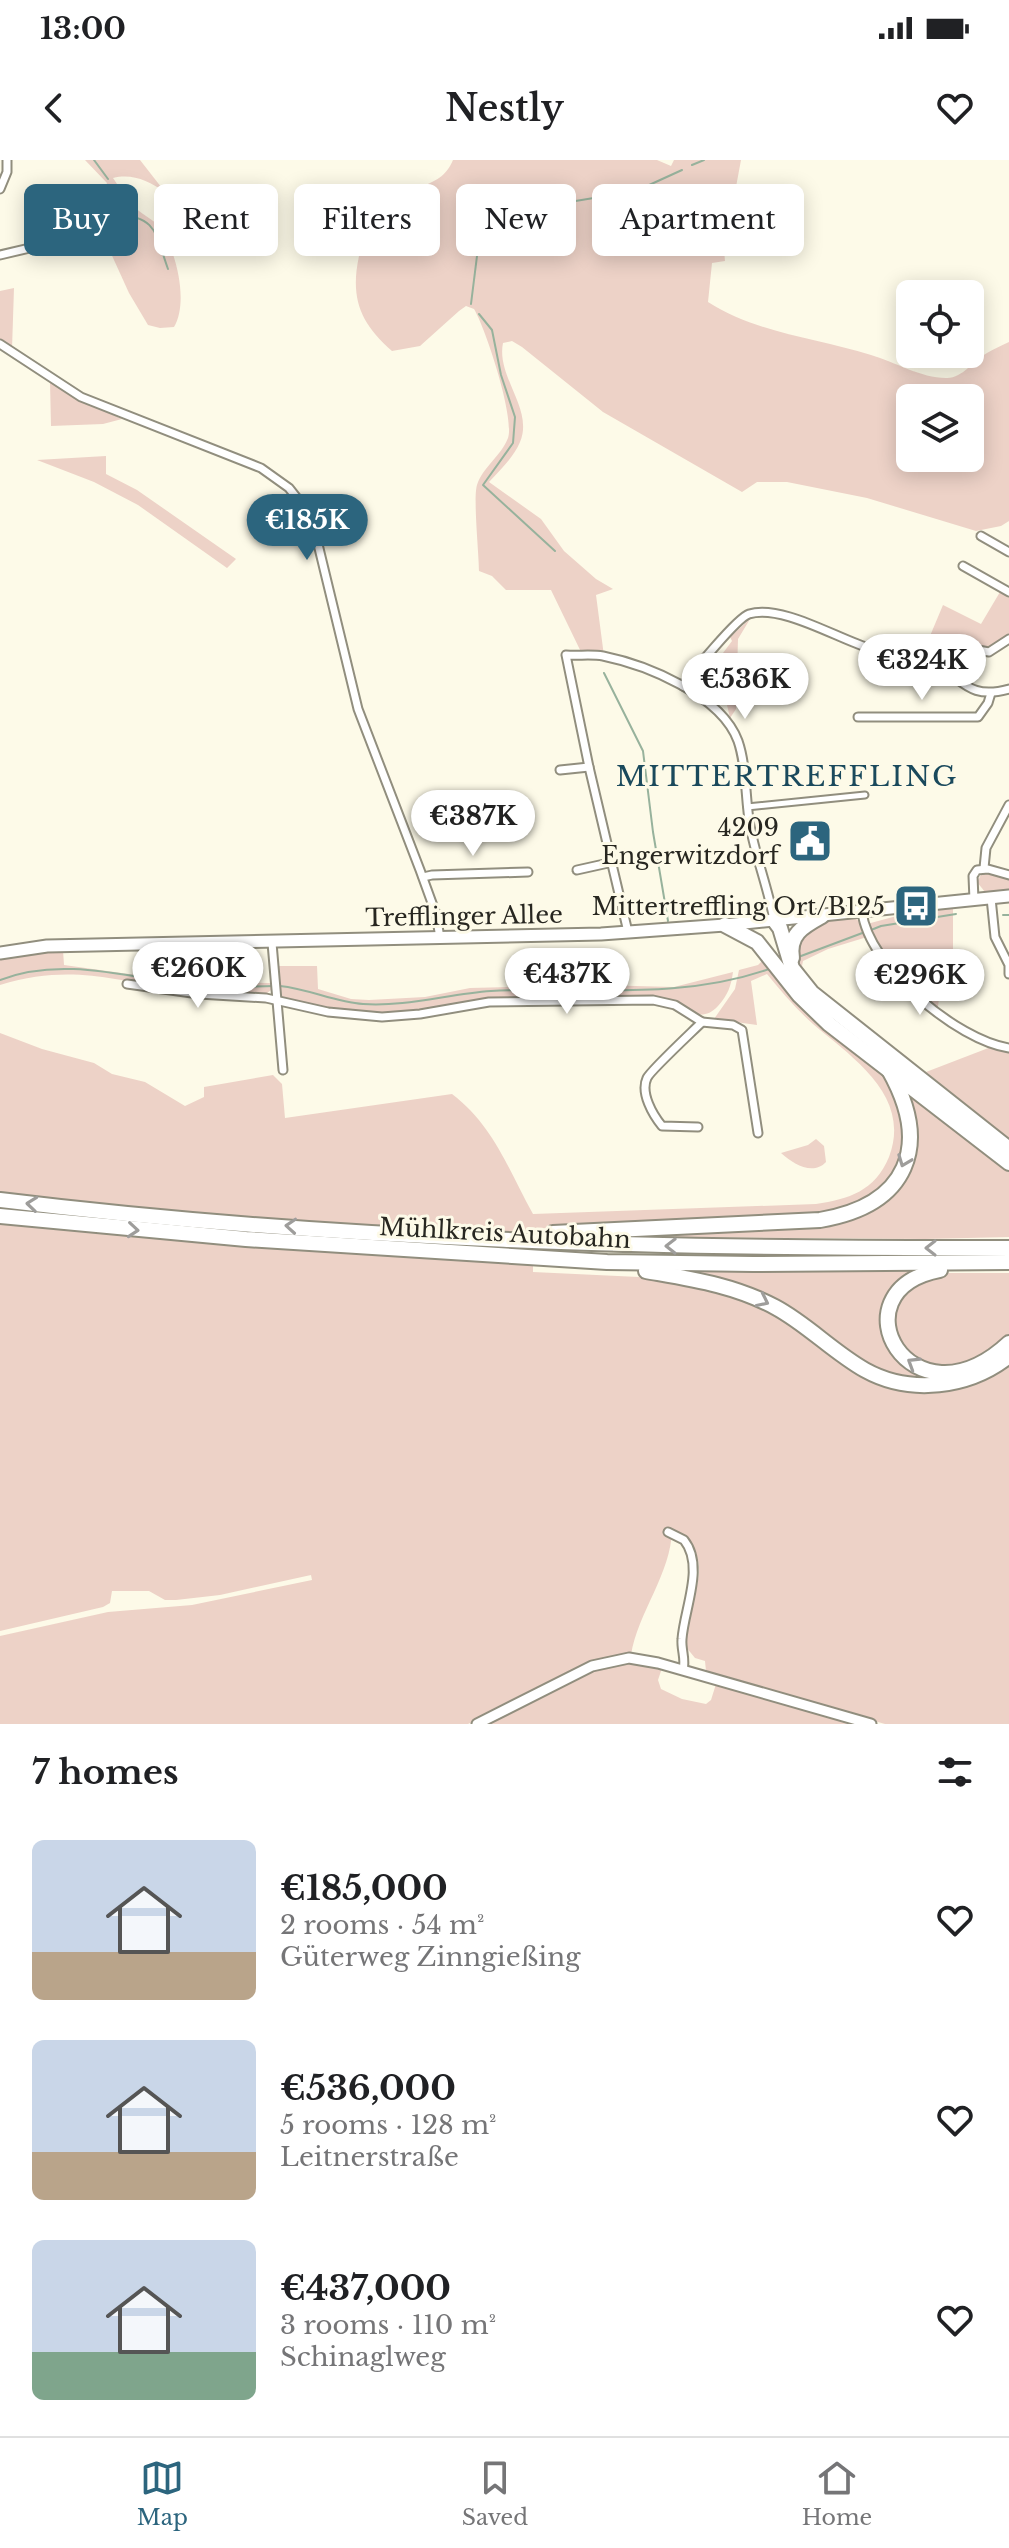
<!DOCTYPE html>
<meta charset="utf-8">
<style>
:root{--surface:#fff;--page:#f6f6f6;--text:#202124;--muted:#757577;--line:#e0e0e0;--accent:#2c657e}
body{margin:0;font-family:"Libre Baskerville",serif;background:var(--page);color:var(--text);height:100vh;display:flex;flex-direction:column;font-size:30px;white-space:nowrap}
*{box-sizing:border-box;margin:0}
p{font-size:26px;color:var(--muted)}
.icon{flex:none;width:44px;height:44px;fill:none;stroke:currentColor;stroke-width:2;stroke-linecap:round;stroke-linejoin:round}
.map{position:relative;height:1564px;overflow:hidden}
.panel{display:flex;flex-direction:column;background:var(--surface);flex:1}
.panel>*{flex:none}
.top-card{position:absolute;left:24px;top:24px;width:962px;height:72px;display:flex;gap:16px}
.buttons{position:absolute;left:896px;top:120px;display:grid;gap:16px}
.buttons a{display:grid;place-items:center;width:88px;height:88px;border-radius:12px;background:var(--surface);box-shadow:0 4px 20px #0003;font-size:40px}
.price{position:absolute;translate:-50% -68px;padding:0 18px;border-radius:28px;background:#fff;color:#222;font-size:26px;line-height:52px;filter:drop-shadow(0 2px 4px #0008)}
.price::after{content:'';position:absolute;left:50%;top:48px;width:24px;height:18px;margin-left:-12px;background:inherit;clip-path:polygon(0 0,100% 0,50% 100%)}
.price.current{background:var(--accent);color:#fff}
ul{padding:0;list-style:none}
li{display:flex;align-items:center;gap:24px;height:200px;padding:0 32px}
li span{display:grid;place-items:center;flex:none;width:224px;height:160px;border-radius:12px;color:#555}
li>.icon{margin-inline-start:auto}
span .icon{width:96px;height:96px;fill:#fffc;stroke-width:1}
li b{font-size:34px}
h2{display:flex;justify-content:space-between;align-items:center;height:96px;padding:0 32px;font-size:34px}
.pill{padding:0 28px;border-radius:12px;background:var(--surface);box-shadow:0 4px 20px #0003;font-size:28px;line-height:72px}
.pill.current{background:var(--accent);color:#fff}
.status{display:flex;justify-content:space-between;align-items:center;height:56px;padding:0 40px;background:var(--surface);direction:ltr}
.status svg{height:22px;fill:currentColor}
header{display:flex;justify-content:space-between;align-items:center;height:104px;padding:0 32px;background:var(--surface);font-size:36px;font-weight:600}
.tab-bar{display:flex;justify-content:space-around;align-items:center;height:112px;border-top:2px solid var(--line);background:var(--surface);font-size:22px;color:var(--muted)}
.tab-bar a{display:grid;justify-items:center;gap:4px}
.tab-bar .current{color:var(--accent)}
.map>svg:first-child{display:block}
.green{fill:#edd2c7;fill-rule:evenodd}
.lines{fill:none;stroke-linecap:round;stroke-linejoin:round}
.stream{stroke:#97b29c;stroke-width:2}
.pedestrian-casing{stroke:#918e7e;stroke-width:9}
.minor-casing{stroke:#918e7e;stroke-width:11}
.tertiary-casing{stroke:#918e7e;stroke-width:13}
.primary-casing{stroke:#918e7e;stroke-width:15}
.motorway-casing{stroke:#918e7e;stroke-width:18}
.pedestrian{stroke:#fff;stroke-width:5}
.minor{stroke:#fff;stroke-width:7}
.tertiary{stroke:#fff;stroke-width:9}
.primary{stroke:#fff;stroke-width:11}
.motorway{stroke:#fff;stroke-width:14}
.oneway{stroke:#9e9d9b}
.labels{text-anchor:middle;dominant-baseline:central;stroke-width:6;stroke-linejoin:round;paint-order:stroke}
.poi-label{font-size:24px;fill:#272620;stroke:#fdfae8;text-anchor:end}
.street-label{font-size:24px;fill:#272620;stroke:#fdfae8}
.quarter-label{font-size:28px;letter-spacing:2px;fill:#1a495c;stroke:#fdfae8}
</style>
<div class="status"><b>13:00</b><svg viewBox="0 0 49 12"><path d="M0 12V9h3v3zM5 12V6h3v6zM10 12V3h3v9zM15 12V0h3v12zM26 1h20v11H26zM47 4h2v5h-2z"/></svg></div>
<header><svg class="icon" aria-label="back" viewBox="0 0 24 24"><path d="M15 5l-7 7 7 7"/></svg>Nestly<svg class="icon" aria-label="heart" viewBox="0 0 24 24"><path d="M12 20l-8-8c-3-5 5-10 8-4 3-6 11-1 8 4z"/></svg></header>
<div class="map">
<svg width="1009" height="1564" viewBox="0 0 1009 1564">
<rect width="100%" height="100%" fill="#fdfae8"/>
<g class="green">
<path d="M 85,0 L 140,0 L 165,32 C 149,21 132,13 113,18 C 119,26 124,37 131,44 C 140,54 153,58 161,69 C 176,91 189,142 174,167 L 160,168 L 148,165 L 129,133 L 94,56 L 107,23 Z"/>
<path d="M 453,0 L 657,0 L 671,6 L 674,0 L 741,0 L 733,43 L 720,44 L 725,101 L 712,103 L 708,142 C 756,173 816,178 871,195 C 895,202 921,218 946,218 C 962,219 974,200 987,193 C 994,189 1002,185 1009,182 L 1009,361 L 1001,366 L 976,371 L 867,338 L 787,322 L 757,322 L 742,332 L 603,252 L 522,187 L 512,181 L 503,183 C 496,217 534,249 520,282 C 514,297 500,310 489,322 L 541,359 L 564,391 L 596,419 L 613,429 L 596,435 L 604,496 L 582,494 L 551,430 L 506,430 L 492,416 L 479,411 C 479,394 473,338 477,325 C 483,307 501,296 508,278 C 515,258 486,169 474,149 L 466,146 L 459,151 L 420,186 L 392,191 C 360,163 350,138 359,96 L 378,81 L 412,64 L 429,37 L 419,28 C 435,21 446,17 453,0 ZM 910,238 L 970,238 L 970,298 L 910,298 Z"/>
<path d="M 14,128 L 12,189 L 0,181 L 0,131 Z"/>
<path d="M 50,222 L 70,235 L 122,259 L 103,264 L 51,266 Z"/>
<path d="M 106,296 L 106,314 L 137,330 L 236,399 L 227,408 L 138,345 L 94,322 L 37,300 Z"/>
<path d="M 1000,432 L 1009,437 L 1009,474 L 987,489 C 953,487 958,471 926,495 L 922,495 L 943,445 L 981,464 Z"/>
<path d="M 750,459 L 738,479 L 736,549 L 730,558 L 727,545 L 702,521 L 732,481 L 730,477 Z"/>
<path d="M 982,713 L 991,713 L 1009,720 L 1009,732 L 985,732 L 977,722 Z"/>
<path d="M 953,748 L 953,806 L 968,807 L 969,818 L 941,820 L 938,847 C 908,828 882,796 867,764 L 904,754 Z"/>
<path d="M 855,758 L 861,763 L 867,777 L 828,789 L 803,801 L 802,806 L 813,824 L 825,836 L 910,899 C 877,882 792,826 795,784 C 806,760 832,761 855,758 Z"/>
<path d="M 63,790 L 64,805 L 186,822 L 271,823 L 271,830 L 266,834 C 235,833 203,833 172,829 C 106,818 67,805 0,825 L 0,799 L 18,794 Z"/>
<path d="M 765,798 L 876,904 L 895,926 L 906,978 L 894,1016 L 866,1042 L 814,1056 L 533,1069 L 533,1112 L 660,1118 L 753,1140 L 908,1228 L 1009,1202 L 1009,1564 L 885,1564 L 711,1514 L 706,1511 L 705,1501 L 695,1498 L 686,1487 C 683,1446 725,1394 672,1370 C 671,1414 638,1452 631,1495 L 610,1497 L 587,1504 L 468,1564 L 0,1564 L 0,1476 L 108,1452 L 192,1445 L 312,1420 L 311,1415 L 220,1435 L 176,1440 L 165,1440 L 149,1431 L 112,1431 L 110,1443 L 103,1447 L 0,1471 L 0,873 L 42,889 L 94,903 L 112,914 L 145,922 L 185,946 L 204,937 L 204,927 L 273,915 L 282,924 L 285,958 L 452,934 C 494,966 508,1009 533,1054 L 816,1044 C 849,1039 875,1031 889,997 C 912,936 853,898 813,864 C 796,849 781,831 767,814 L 751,821 L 757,865 L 714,859 L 735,829 L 739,810 L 758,805 Z"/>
<path d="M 277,806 L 317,806 L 318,829 L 351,839 L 369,840 L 425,837 L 470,828 L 597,825 L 674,827 L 733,812 C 731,826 728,835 718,846 C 697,868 683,841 656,838 L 476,841 L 393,853 L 333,850 L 284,839 L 280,836 Z"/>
<path d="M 991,887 L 1009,891 L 1009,979 L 926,912 Z"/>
<path d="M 898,919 L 1009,1007 L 1009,1077 L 925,1079 L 640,1077 L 640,1073 L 839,1061 L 907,1007 Z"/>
<path d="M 816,979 L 824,986 L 826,1002 C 813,1016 793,1004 781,993 L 808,985 Z"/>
<path d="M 918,1111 L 905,1120 L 887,1177 L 939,1217 L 937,1222 L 883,1215 L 802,1160 L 693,1115 L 693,1112 Z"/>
<path d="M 944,1113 L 1009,1113 L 1009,1179 L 985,1197 L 945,1211 L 905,1195 L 891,1161 L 903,1130 Z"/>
<path d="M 631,1503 L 662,1508 L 658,1520 L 661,1529 L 682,1539 L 706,1544 L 711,1540 L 716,1524 L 853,1564 L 485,1564 L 590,1511 Z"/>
</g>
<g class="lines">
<g class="stream">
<path d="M 94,0 L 108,19"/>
<path d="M 692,5 L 704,0"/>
<path d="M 112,28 L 110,43 L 115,54 C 158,57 155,73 168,109"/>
<path d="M 471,144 L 480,72 L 515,51 L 636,31 L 682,10"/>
<path d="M 479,154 L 492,170 L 501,215 L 515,257 L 513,283 L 483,325 L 555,391"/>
<path d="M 604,513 L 643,591 L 653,672 L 668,761"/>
<path d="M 1003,755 L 1009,755"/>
<path d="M 871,770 L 881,766 L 956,754"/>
<path d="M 801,796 L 865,772"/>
<path d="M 0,820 C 66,794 139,821 206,827 C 228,829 252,826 274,826"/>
<path d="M 280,826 C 309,829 335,842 363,844 C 406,847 448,834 491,831 C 586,826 677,841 769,809"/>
</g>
<g class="pedestrian-casing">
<path id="pedestrian" d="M 747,647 L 865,635"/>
</g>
<g class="minor-casing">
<g id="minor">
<path d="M 0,29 L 7,12 L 7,0"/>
<path d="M 0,95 L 34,87 L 88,65"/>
<path d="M 0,184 L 81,237 L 261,308 L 289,328 L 300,342 L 317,380 L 358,549 L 420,710 L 436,754 L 440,778"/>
<path d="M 981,376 L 1009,392"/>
<path d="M 963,406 L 1009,432"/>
<path d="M 930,502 L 941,486 L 951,485 L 989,492 L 1009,479"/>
<path d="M 683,526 C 692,513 737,458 749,454 C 783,444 839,480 872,489 C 892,495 913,494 932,503 C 962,516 966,541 1009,529"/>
<path d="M 858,557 L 978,557 L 988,543 L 991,533"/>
<path d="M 560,610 L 589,607"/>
<path d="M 984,708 L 986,688 L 1009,645"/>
<path d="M 577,710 L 613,702"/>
<path d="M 423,717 L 432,715 L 528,712"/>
<path d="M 991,738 L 995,777 L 1009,805 L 1009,814"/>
<path d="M 974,740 L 973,716 L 977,710 L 988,709 L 1009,715"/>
<path d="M 862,752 C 869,807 957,880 1009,888"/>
<path d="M 628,772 L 589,607 L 566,495 C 578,496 591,494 603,496 C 647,505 721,535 738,581 C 747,607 745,639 750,666 C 756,698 768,728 774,760"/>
<path d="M 272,783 L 283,910"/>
<path d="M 127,824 L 199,834 L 266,838 L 328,852 L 382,857 L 420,854 L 489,842 L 653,840 L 675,845 L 702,862 C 693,871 650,911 647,918 C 640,933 653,955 662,966 L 698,967"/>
<path d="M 702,862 L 733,865 L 742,870 L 758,973"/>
<path d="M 668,1372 L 684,1380 C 705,1406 684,1449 682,1479 C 681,1490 686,1499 683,1510"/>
</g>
</g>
<g class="tertiary-casing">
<path id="tertiary" d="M 477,1564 L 592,1506 L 629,1498 L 658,1503 L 871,1564"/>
</g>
<g class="primary-casing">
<path id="primary" d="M 0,793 L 47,786 L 601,774 L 725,765 L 1009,736"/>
</g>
<g class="motorway-casing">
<g id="motorway">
<path d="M 774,760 L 780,768 L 792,808 L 812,833 L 1009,989"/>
<path d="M 725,765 L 757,782 L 799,835 L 829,864 L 1009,1003"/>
<path d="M 792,798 C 788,774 804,766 822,756"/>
<path d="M 0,1040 C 335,1081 672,1089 1009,1088"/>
<path d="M 0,1056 L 246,1079 L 607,1102 L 753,1104 L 1009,1102"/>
<path d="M 553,1073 L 820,1060 C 908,1045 932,986 889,910"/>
<path d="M 940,1110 C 831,1131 911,1274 1009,1183"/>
<path d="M 646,1111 C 691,1119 734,1125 775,1147 C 807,1164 833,1192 865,1210 C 910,1235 969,1228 1009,1196"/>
</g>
</g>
<use href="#pedestrian" class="pedestrian"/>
<use href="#minor" class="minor"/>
<use href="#tertiary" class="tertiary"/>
<use href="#primary" class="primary"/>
<use href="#motorway" class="motorway"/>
</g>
<defs><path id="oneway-chevron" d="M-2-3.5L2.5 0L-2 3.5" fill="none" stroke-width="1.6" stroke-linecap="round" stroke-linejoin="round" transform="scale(2)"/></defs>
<g class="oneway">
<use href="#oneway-chevron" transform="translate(904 1001) rotate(111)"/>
<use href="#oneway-chevron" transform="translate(32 1044) rotate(-174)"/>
<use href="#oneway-chevron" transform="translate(291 1066) rotate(-176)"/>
<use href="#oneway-chevron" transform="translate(133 1070) rotate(5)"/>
<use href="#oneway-chevron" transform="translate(671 1086) rotate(-179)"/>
<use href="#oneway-chevron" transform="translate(931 1088) rotate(180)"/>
<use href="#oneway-chevron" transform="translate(763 1141) rotate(26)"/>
<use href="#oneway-chevron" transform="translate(913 1203) rotate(-148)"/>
</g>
<defs>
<g id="civic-square" transform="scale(2.3)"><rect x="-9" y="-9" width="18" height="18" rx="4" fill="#2c657e" stroke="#fdfae8"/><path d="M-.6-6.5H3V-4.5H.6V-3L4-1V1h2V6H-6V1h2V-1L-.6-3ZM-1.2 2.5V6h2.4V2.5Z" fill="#fff"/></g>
<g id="bus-square" transform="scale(2.3)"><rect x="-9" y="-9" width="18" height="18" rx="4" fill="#2c657e" stroke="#fdfae8"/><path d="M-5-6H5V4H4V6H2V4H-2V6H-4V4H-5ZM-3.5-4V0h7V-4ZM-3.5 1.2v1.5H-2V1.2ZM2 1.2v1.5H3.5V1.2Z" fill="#fff"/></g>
</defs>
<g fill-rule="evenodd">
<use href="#civic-square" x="810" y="681"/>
<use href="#bus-square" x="916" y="746"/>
</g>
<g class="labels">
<g class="poi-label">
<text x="779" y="667">4209<tspan x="779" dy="28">Engerwitzdorf</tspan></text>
<text x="885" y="746">Mittertreffling Ort/B125</text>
</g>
<g class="street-label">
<text transform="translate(464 756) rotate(-1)">Trefflinger Allee</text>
<text transform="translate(505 1073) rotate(3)">Mühlkreis Autobahn</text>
</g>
<g class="quarter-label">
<text x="787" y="616">MITTERTREFFLING</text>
</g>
</g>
</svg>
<div class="buttons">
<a><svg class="icon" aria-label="locate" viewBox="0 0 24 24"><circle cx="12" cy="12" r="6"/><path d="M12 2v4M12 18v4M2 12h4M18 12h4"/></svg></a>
<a><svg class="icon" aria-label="layers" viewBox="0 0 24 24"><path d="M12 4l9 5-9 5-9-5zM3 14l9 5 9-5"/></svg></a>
</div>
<b class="price current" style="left:307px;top:402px">€185K</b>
<b class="price" style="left:922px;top:542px">€324K</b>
<b class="price" style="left:745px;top:561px">€536K</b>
<b class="price" style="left:473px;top:698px">€387K</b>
<b class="price" style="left:198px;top:850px">€260K</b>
<b class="price" style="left:567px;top:856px">€437K</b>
<b class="price" style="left:920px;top:857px">€296K</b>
<div class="top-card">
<a class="pill current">Buy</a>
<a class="pill">Rent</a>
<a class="pill">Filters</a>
<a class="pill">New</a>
<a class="pill">Apartment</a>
</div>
</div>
<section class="panel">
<h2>7 homes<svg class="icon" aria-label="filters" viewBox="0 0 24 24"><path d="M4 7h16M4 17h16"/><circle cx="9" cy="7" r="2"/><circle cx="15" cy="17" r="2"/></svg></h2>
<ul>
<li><span style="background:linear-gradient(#c9d6e8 70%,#b9a48a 0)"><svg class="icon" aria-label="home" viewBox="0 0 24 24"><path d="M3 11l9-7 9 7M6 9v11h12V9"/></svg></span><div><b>€185,000</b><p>2 rooms · 54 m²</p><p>Güterweg Zinngießing</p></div><svg class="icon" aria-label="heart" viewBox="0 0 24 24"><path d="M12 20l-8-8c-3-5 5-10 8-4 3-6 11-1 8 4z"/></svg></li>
<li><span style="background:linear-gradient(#c9d6e8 70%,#b9a48a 0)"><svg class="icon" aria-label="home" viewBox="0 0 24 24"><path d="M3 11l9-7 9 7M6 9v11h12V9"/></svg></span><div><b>€536,000</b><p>5 rooms · 128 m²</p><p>Leitnerstraße</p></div><svg class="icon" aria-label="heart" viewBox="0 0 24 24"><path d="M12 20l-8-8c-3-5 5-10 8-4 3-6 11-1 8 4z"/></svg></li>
<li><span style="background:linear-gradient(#c9d6e8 70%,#7fa58c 0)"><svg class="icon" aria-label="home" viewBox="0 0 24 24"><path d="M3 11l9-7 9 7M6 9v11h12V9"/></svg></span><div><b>€437,000</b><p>3 rooms · 110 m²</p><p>Schinaglweg</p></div><svg class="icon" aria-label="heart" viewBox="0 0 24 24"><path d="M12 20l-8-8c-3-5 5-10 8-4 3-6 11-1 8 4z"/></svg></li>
</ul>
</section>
<nav class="tab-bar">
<a class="current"><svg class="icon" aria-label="map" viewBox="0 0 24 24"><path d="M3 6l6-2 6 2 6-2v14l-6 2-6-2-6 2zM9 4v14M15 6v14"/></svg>Map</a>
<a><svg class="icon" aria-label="saved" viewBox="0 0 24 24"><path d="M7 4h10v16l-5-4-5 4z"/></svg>Saved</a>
<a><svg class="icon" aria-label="home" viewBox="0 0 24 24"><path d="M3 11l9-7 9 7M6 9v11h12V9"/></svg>Home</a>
</nav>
